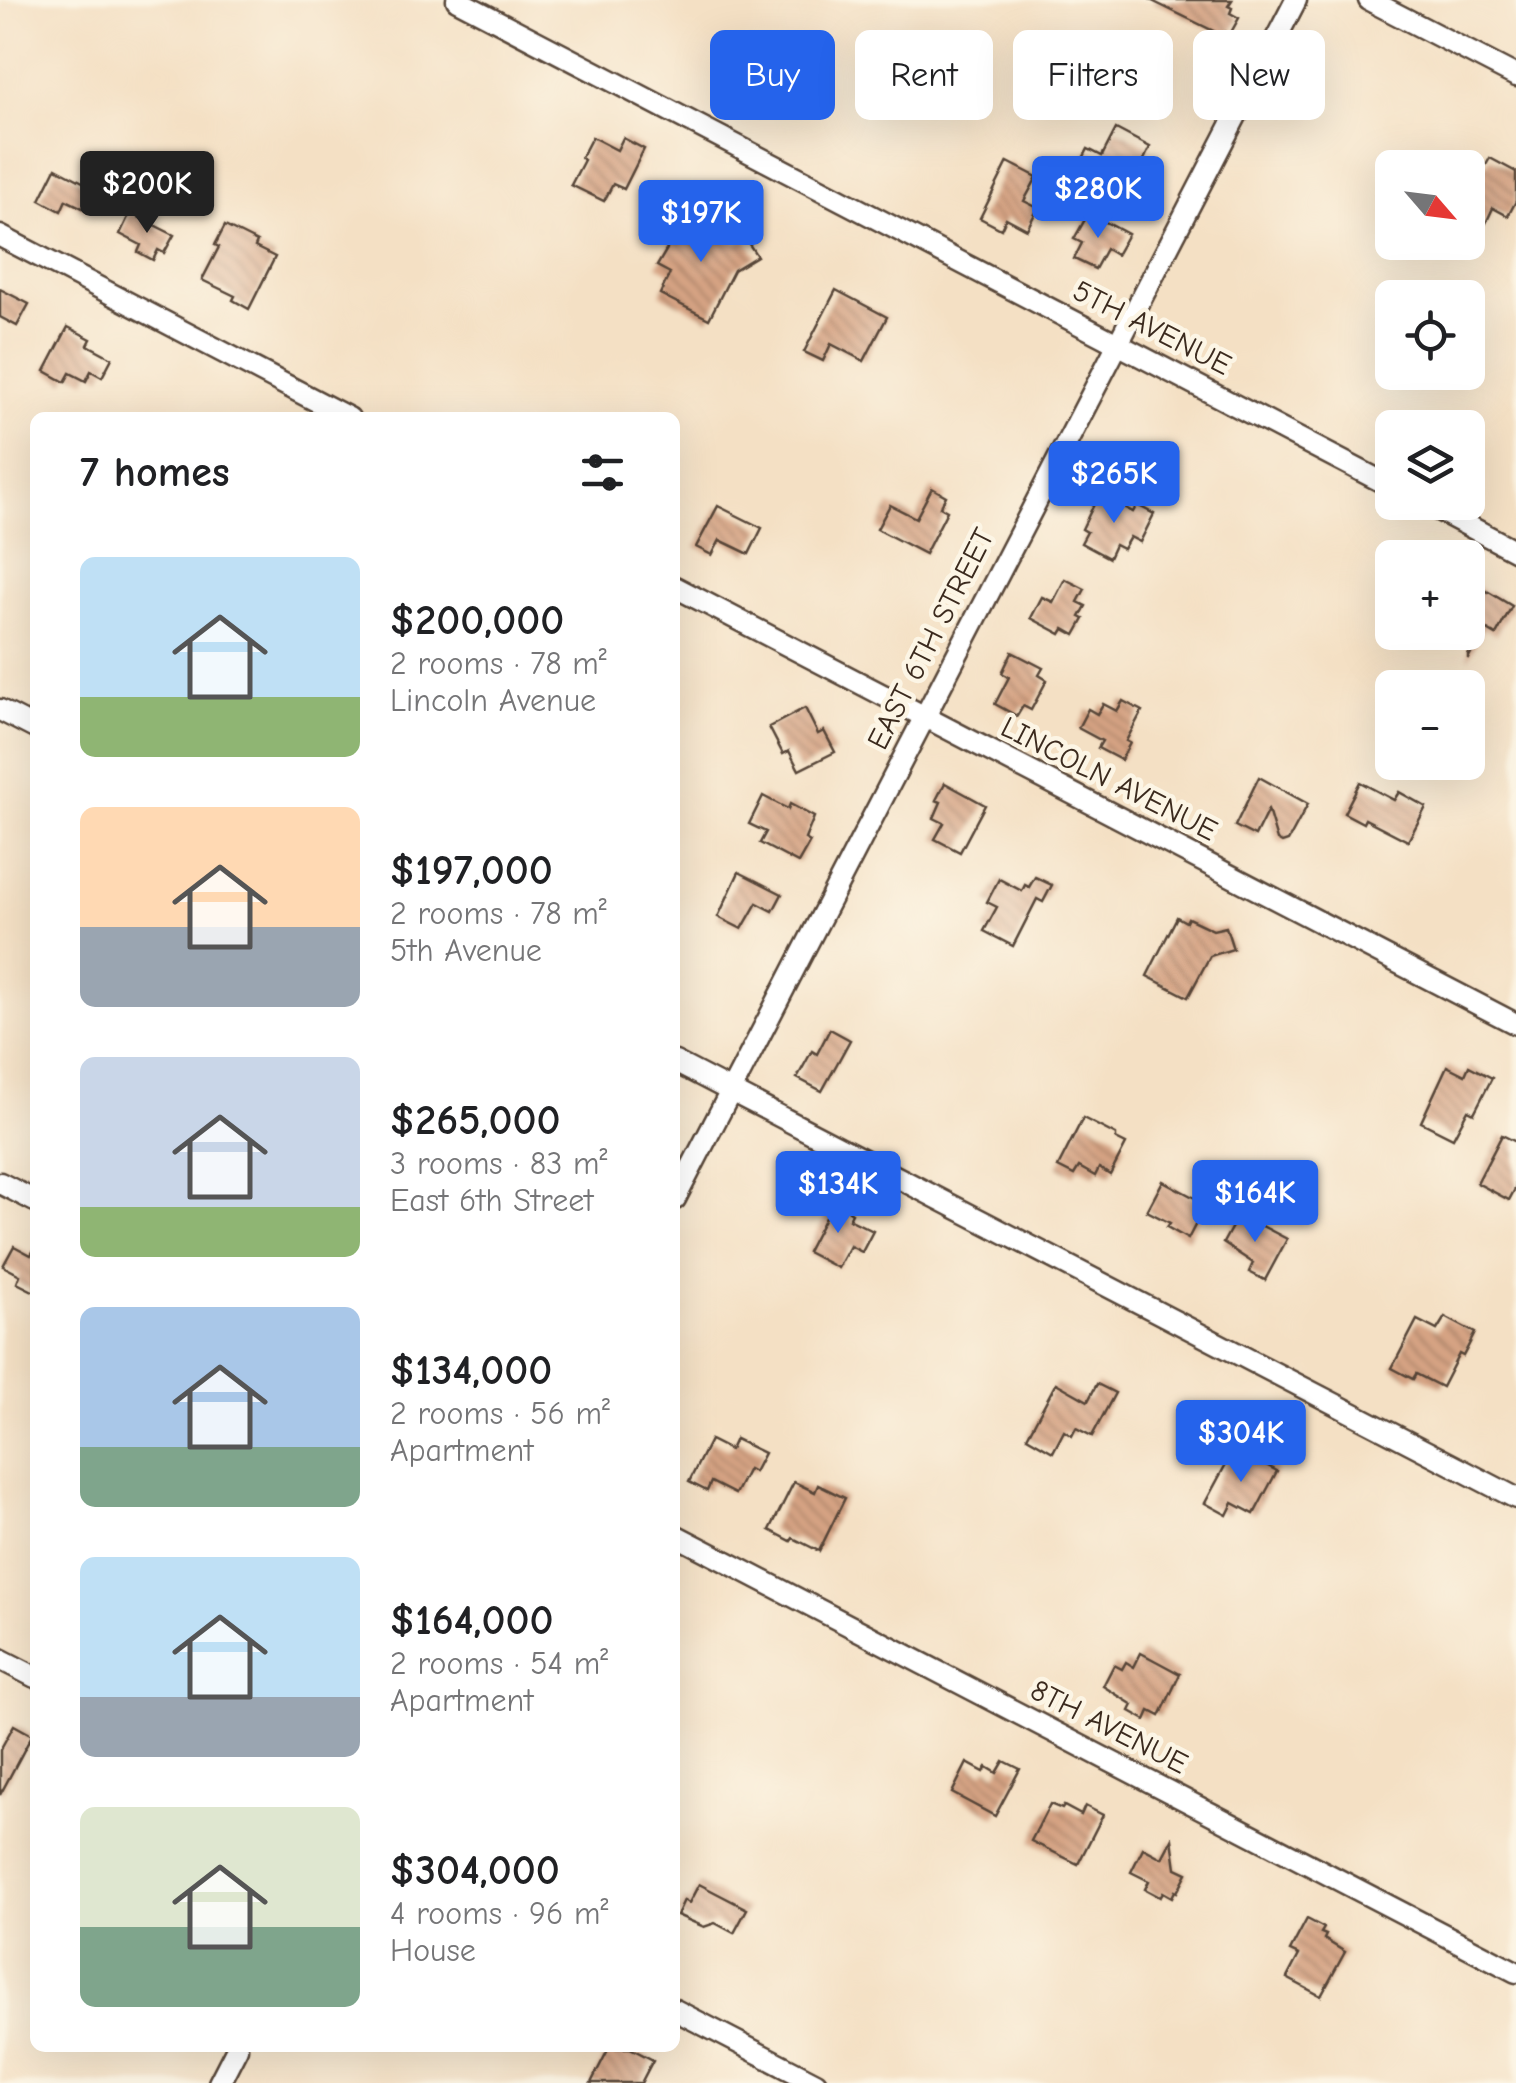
<!DOCTYPE html>
<meta charset="utf-8">
<style>
:root{--surface:#fff;--page:#f6f6f6;--text:#202124;--muted:#757577;--accent:#2563eb}
body{margin:0;font-family:"Comic Neue",sans-serif;background:var(--page);color:var(--text);height:100vh;display:flex;flex-direction:column;font-size:38px;white-space:nowrap}
*{box-sizing:border-box;margin:0}
p{font-size:32px;color:var(--muted)}
.icon{flex:none;width:55px;height:55px;fill:none;stroke:currentColor;stroke-width:2;stroke-linecap:round;stroke-linejoin:round}
.map{position:relative;flex:1;overflow:hidden}
.panel{position:absolute;left:30px;top:412px;width:650px;height:1640px;display:flex;flex-direction:column;background:var(--surface);border-radius:15px;box-shadow:0 10px 40px #0002}
.panel>*{flex:none}
.hud{position:absolute;left:710px;top:30px;width:655px;height:90px;display:flex;gap:20px}
.needle{width:65px;rotate:118deg}
.buttons{position:absolute;left:1375px;top:150px;display:grid;gap:20px}
.buttons a{display:grid;place-items:center;width:110px;height:110px;border-radius:15px;background:var(--surface);box-shadow:0 10px 40px #0002;font-size:50px}
.price{position:absolute;translate:-50% -85px;padding:0 22px;border-radius:10px;background:var(--accent);color:#fff;font-size:32px;line-height:65px;filter:drop-shadow(0 2px 5px #0008)}
.price::after{content:'';position:absolute;left:50%;top:60px;width:30px;height:22px;margin-left:-15px;background:inherit;clip-path:polygon(0 0,100% 0,50% 100%)}
.price.on{background:#222;color:#fff}
ul{padding:0;list-style:none}
li{display:flex;align-items:center;gap:30px;height:250px;padding:0 50px}
li span{display:grid;place-items:center;flex:none;width:280px;height:200px;border-radius:15px;color:#555}
li>.icon{margin-inline-start:auto}
span .icon{width:120px;height:120px;fill:#fffc;stroke-width:1}
li b{font-size:42px}
h2{display:flex;justify-content:space-between;align-items:center;height:120px;padding:0 50px;font-size:42px}
.chip{padding:0 35px;border-radius:15px;background:var(--surface);box-shadow:0 10px 40px #0002;font-size:35px;line-height:90px}
.chip.on{background:var(--accent);color:#fff}
.map>svg:first-child{display:block}
.building{fill:url(#building-back-hatch)}
.lines{fill:none;stroke-linecap:round;stroke-linejoin:round}
.minor-casing{stroke:#574537;stroke-width:25}
.minor{stroke:#fff;stroke-width:20}
.labels{text-anchor:middle;dominant-baseline:central;stroke-width:9;stroke-linejoin:round;paint-order:stroke}
.street-label{font-size:30px;fill:#3b2a1e;stroke:#fcf5e5}
</style>
<div class="map">
<svg width="1516" height="2083" viewBox="0 0 1516 2083">
<defs>
<pattern id="building-back-hatch" width="6" height="6" patternUnits="userSpaceOnUse" patternTransform="scale(2.5)"><rect width="6" height="6" fill="#d5a383"/><path d="M-1 5l2 2M0 0l6 6M5-1l2 2" fill="none" stroke="#ae856b"/></pattern>
</defs>
<rect width="100%" height="100%" fill="#fcf5e5"/>
<filter id="ink" filterUnits="userSpaceOnUse"><feTurbulence type="fractalNoise" baseFrequency=".01" numOctaves="2"/><feDisplacementMap in="SourceGraphic" scale="20" xChannelSelector="R" yChannelSelector="G"/><feConvolveMatrix kernelMatrix="1 2 1 2 8 2 1 2 1" color-interpolation-filters="sRGB"/></filter>
<filter id="wash" filterUnits="userSpaceOnUse"><feTurbulence type="fractalNoise" baseFrequency=".0048" numOctaves="4" result="noise"/><feDisplacementMap in="SourceGraphic" scale="40" xChannelSelector="R" yChannelSelector="G"/><feGaussianBlur stdDeviation="2.25" result="paint"/><feColorMatrix in="noise" values="0 0 0 0 0 0 0 0 0 0 0 0 0 0 0 0 0 1.4 0 .05"/><feComposite in="paint" operator="in"/></filter>
<g filter="url(#wash)">
<rect width="100%" height="100%" fill="#f4e0c4"/>
<g id="blocks">
<g class="building">
<path d="M 1150,0 L 1232,0 L 1228,6 L 1232,8 L 1230,13 L 1239,18 L 1230,34 L 1226,32 L 1224,36 Z"/>
<path d="M 734,44 L 767,60 L 769,57 L 791,69 L 773,105 L 718,76 Z"/>
<path d="M 1116,129 L 1150,147 L 1127,196 L 1077,170 L 1088,149 L 1102,156 Z"/>
<path d="M 592,137 L 617,150 L 623,138 L 644,149 L 624,189 L 613,184 L 604,201 L 571,185 L 584,160 L 581,158 Z"/>
<path d="M 1490,158 L 1516,172 L 1516,201 L 1508,216 L 1493,208 L 1486,223 L 1468,213 L 1468,175 L 1475,161 L 1486,165 Z"/>
<path d="M 1008,162 L 1037,177 L 1024,201 L 1038,208 L 1027,229 L 1006,218 L 1001,229 L 980,218 Z"/>
<path d="M 56,168 L 98,190 L 87,210 L 66,200 L 61,211 L 40,200 Z"/>
<path d="M 693,204 L 700,227 L 714,224 L 716,232 L 737,243 L 745,238 L 757,256 L 734,270 L 709,319 L 660,294 L 670,273 L 657,266 Z"/>
<path d="M 130,213 L 174,235 L 164,253 L 158,250 L 153,260 L 138,252 L 141,245 L 120,234 Z"/>
<path d="M 1087,216 L 1094,220 L 1096,217 L 1128,234 L 1116,255 L 1106,249 L 1095,269 L 1074,259 L 1082,243 L 1074,239 Z"/>
<path d="M 225,226 L 257,242 L 255,247 L 275,257 L 249,309 L 233,300 L 235,296 L 202,280 L 219,247 L 215,245 Z"/>
<path d="M 0,289 L 29,304 L 17,326 L 0,317 Z"/>
<path d="M 836,290 L 887,317 L 864,361 L 831,344 L 823,361 L 804,352 Z"/>
<path d="M 68,327 L 91,339 L 88,345 L 112,358 L 102,377 L 91,371 L 86,381 L 70,373 L 65,382 L 45,371 Z"/>
<path d="M 932,488 L 946,496 L 940,507 L 947,511 L 925,554 L 877,529 L 890,505 L 916,518 Z"/>
<path d="M 1099,494 L 1133,512 L 1137,505 L 1154,514 L 1140,542 L 1130,537 L 1123,549 L 1115,545 L 1109,558 L 1081,543 L 1087,532 L 1082,529 Z"/>
<path d="M 718,506 L 762,528 L 749,554 L 720,540 L 712,555 L 696,547 Z"/>
<path d="M 1065,579 L 1085,589 L 1078,602 L 1086,606 L 1080,617 L 1084,619 L 1075,635 L 1064,629 L 1061,634 L 1031,618 L 1042,597 L 1053,602 Z"/>
<path d="M 1474,585 L 1486,592 L 1487,591 L 1512,606 L 1496,635 L 1484,628 L 1468,659 L 1468,597 Z"/>
<path d="M 1012,652 L 1043,668 L 1039,675 L 1047,680 L 1031,710 L 1023,706 L 1017,716 L 995,704 L 1009,677 L 1002,673 Z"/>
<path d="M 1123,701 L 1142,711 L 1126,741 L 1130,743 L 1121,760 L 1098,748 L 1102,741 L 1078,728 L 1088,709 L 1097,714 L 1103,704 L 1117,711 Z"/>
<path d="M 805,708 L 818,734 L 824,731 L 835,752 L 799,770 L 789,751 L 783,754 L 769,727 Z"/>
<path d="M 1259,777 L 1308,804 L 1288,841 L 1282,843 L 1277,840 L 1268,810 L 1255,836 L 1235,826 Z"/>
<path d="M 1360,782 L 1394,800 L 1399,792 L 1426,807 L 1408,841 L 1365,819 L 1363,823 L 1344,813 Z"/>
<path d="M 945,783 L 985,805 L 960,852 L 935,839 L 944,823 L 934,818 L 941,802 L 936,800 Z"/>
<path d="M 763,796 L 788,809 L 790,804 L 814,817 L 805,839 L 810,842 L 798,863 L 760,843 L 766,832 L 749,824 Z"/>
<path d="M 739,872 L 782,894 L 773,911 L 757,903 L 742,929 L 718,917 Z"/>
<path d="M 1035,877 L 1052,885 L 1043,902 L 1037,899 L 1013,946 L 984,931 L 997,907 L 987,902 L 999,879 L 1022,891 L 1025,885 L 1029,887 Z"/>
<path d="M 1177,917 L 1186,922 L 1188,918 L 1213,930 L 1226,927 L 1233,949 L 1210,956 L 1188,997 L 1147,976 Z"/>
<path d="M 830,1029 L 850,1040 L 822,1091 L 797,1078 L 812,1051 L 817,1054 Z"/>
<path d="M 1447,1066 L 1465,1075 L 1469,1066 L 1492,1078 L 1474,1113 L 1468,1110 L 1453,1138 L 1421,1122 Z"/>
<path d="M 1083,1118 L 1116,1135 L 1116,1139 L 1126,1144 L 1110,1175 L 1099,1168 L 1095,1176 L 1079,1167 L 1074,1175 L 1058,1167 Z"/>
<path d="M 1502,1135 L 1516,1142 L 1516,1187 L 1509,1200 L 1477,1183 Z"/>
<path d="M 1163,1181 L 1206,1204 L 1188,1239 L 1167,1227 L 1170,1223 L 1147,1211 Z"/>
<path d="M 834,1200 L 850,1208 L 849,1211 L 852,1213 L 849,1219 L 873,1231 L 862,1252 L 850,1246 L 838,1268 L 807,1252 Z"/>
<path d="M 1239,1214 L 1287,1239 L 1265,1280 L 1249,1272 L 1253,1263 L 1223,1243 Z"/>
<path d="M 14,1246 L 31,1255 L 35,1248 L 35,1292 L 17,1283 L 20,1275 L 3,1266 Z"/>
<path d="M 1445,1317 L 1475,1333 L 1463,1356 L 1459,1354 L 1442,1387 L 1416,1374 L 1413,1379 L 1392,1368 L 1417,1320 L 1437,1330 Z"/>
<path d="M 1056,1383 L 1088,1401 L 1097,1384 L 1115,1393 L 1092,1436 L 1076,1428 L 1072,1436 L 1064,1431 L 1053,1452 L 1027,1437 Z"/>
<path d="M 735,1439 L 764,1453 L 754,1472 L 748,1469 L 735,1494 L 711,1482 L 707,1491 L 689,1482 L 710,1440 L 730,1450 Z"/>
<path d="M 1231,1455 L 1246,1463 L 1249,1456 L 1277,1471 L 1254,1514 L 1233,1503 L 1227,1515 L 1205,1503 Z"/>
<path d="M 794,1482 L 815,1492 L 818,1485 L 845,1498 L 819,1551 L 793,1538 L 791,1541 L 770,1530 Z"/>
<path d="M 1141,1653 L 1180,1674 L 1160,1716 L 1150,1711 L 1146,1720 L 1130,1711 L 1133,1705 L 1103,1686 L 1114,1665 L 1122,1669 L 1126,1662 L 1134,1667 Z"/>
<path d="M 14,1725 L 32,1735 L 0,1795 L 0,1750 Z"/>
<path d="M 1004,1761 L 1020,1769 L 995,1816 L 952,1793 L 967,1763 L 984,1772 L 987,1767 L 997,1773 Z"/>
<path d="M 1050,1804 L 1062,1809 L 1064,1806 L 1081,1815 L 1085,1806 L 1103,1815 L 1078,1864 L 1031,1841 Z"/>
<path d="M 1172,1839 L 1176,1868 L 1187,1873 L 1177,1892 L 1175,1891 L 1172,1897 L 1163,1892 L 1160,1897 L 1145,1889 L 1149,1881 L 1131,1872 L 1143,1848 L 1162,1858 Z"/>
<path d="M 699,1884 L 747,1909 L 734,1933 L 715,1923 L 704,1927 L 677,1915 L 684,1900 L 689,1903 Z"/>
<path d="M 1307,1919 L 1324,1928 L 1321,1933 L 1326,1935 L 1324,1939 L 1345,1952 L 1321,1996 L 1287,1978 L 1299,1955 L 1290,1951 Z"/>
<path d="M 609,2048 L 630,2048 L 653,2060 L 641,2083 L 591,2083 Z"/>
</g>
</g>
</g>
<g filter="url(#ink)">
<use href="#blocks" fill-opacity="0" stroke="#574537" stroke-width="2.5"/>
<g class="lines">
<g class="minor-casing">
<g id="minor">
<path d="M 457,0 L 1392,487"/>
<path d="M 1369,0 L 1516,76"/>
<path d="M 0,236 L 349,418"/>
<path d="M 1423,502 L 1516,551"/>
<path d="M 675,587 L 1516,1024"/>
<path d="M 0,710 L 35,728"/>
<path d="M 675,1062 L 1516,1498"/>
<path d="M 0,1183 L 35,1201"/>
<path d="M 675,1199 L 1296,0"/>
<path d="M 675,1535 L 1516,1972"/>
<path d="M 0,1659 L 35,1677"/>
<path d="M 675,2010 L 816,2083"/>
<path d="M 219,2083 L 237,2048"/>
</g>
</g>
<use href="#minor" class="minor"/>
</g>
</g>
<g class="labels">
<g class="street-label">
<text transform="translate(1152 328) rotate(27)">5TH AVENUE</text>
<text transform="translate(931 639) rotate(-63)">EAST 6TH STREET</text>
<text transform="translate(1109 779) rotate(27)">LINCOLN AVENUE</text>
<text transform="translate(1109 1727) rotate(27)">8TH AVENUE</text>
</g>
</g>
</svg>
<div class="buttons">
<a><svg class="needle" viewBox="-14 -14 28 28"><path d="M0-13l5 13h-10z" fill="#e53935"/><path d="M0 13l5-13h-10z" fill="#757577"/></svg></a>
<a><svg class="icon" aria-label="locate" viewBox="0 0 24 24"><circle cx="12" cy="12" r="6"/><path d="M12 2v4M12 18v4M2 12h4M18 12h4"/></svg></a>
<a><svg class="icon" aria-label="layers" viewBox="0 0 24 24"><path d="M12 4l9 5-9 5-9-5zM3 14l9 5 9-5"/></svg></a>
<a>+</a>
<a>−</a>
</div>
<b class="price on" style="left:147px;top:236px">$200K</b>
<b class="price" style="left:1098px;top:241px">$280K</b>
<b class="price" style="left:701px;top:265px">$197K</b>
<b class="price" style="left:1114px;top:526px">$265K</b>
<b class="price" style="left:838px;top:1236px">$134K</b>
<b class="price" style="left:1255px;top:1245px">$164K</b>
<b class="price" style="left:1241px;top:1485px">$304K</b>
<div class="hud">
<a class="chip on">Buy</a>
<a class="chip">Rent</a>
<a class="chip">Filters</a>
<a class="chip">New</a>
</div>
<section class="panel">
<h2>7 homes<svg class="icon" aria-label="filters" viewBox="0 0 24 24"><path d="M4 7h16M4 17h16"/><circle cx="9" cy="7" r="2"/><circle cx="15" cy="17" r="2"/></svg></h2>
<ul>
<li><span style="background:linear-gradient(#bfe0f5 70%,#8fb573 0)"><svg class="icon" aria-label="home" viewBox="0 0 24 24"><path d="M3 11l9-7 9 7M6 9v11h12V9"/></svg></span><div><b>$200,000</b><p>2 rooms · 78 m²</p><p>Lincoln Avenue</p></div></li>
<li><span style="background:linear-gradient(#ffd9b3 60%,#9aa5b1 0)"><svg class="icon" aria-label="home" viewBox="0 0 24 24"><path d="M3 11l9-7 9 7M6 9v11h12V9"/></svg></span><div><b>$197,000</b><p>2 rooms · 78 m²</p><p>5th Avenue</p></div></li>
<li><span style="background:linear-gradient(#c9d6e8 75%,#8fb573 0)"><svg class="icon" aria-label="home" viewBox="0 0 24 24"><path d="M3 11l9-7 9 7M6 9v11h12V9"/></svg></span><div><b>$265,000</b><p>3 rooms · 83 m²</p><p>East 6th Street</p></div></li>
<li><span style="background:linear-gradient(#a9c7e8 70%,#7fa58c 0)"><svg class="icon" aria-label="home" viewBox="0 0 24 24"><path d="M3 11l9-7 9 7M6 9v11h12V9"/></svg></span><div><b>$134,000</b><p>2 rooms · 56 m²</p><p>Apartment</p></div></li>
<li><span style="background:linear-gradient(#bfe0f5 70%,#9aa5b1 0)"><svg class="icon" aria-label="home" viewBox="0 0 24 24"><path d="M3 11l9-7 9 7M6 9v11h12V9"/></svg></span><div><b>$164,000</b><p>2 rooms · 54 m²</p><p>Apartment</p></div></li>
<li><span style="background:linear-gradient(#dfe7d0 60%,#7fa58c 0)"><svg class="icon" aria-label="home" viewBox="0 0 24 24"><path d="M3 11l9-7 9 7M6 9v11h12V9"/></svg></span><div><b>$304,000</b><p>4 rooms · 96 m²</p><p>House</p></div></li>
</ul>
</section>
</div>
